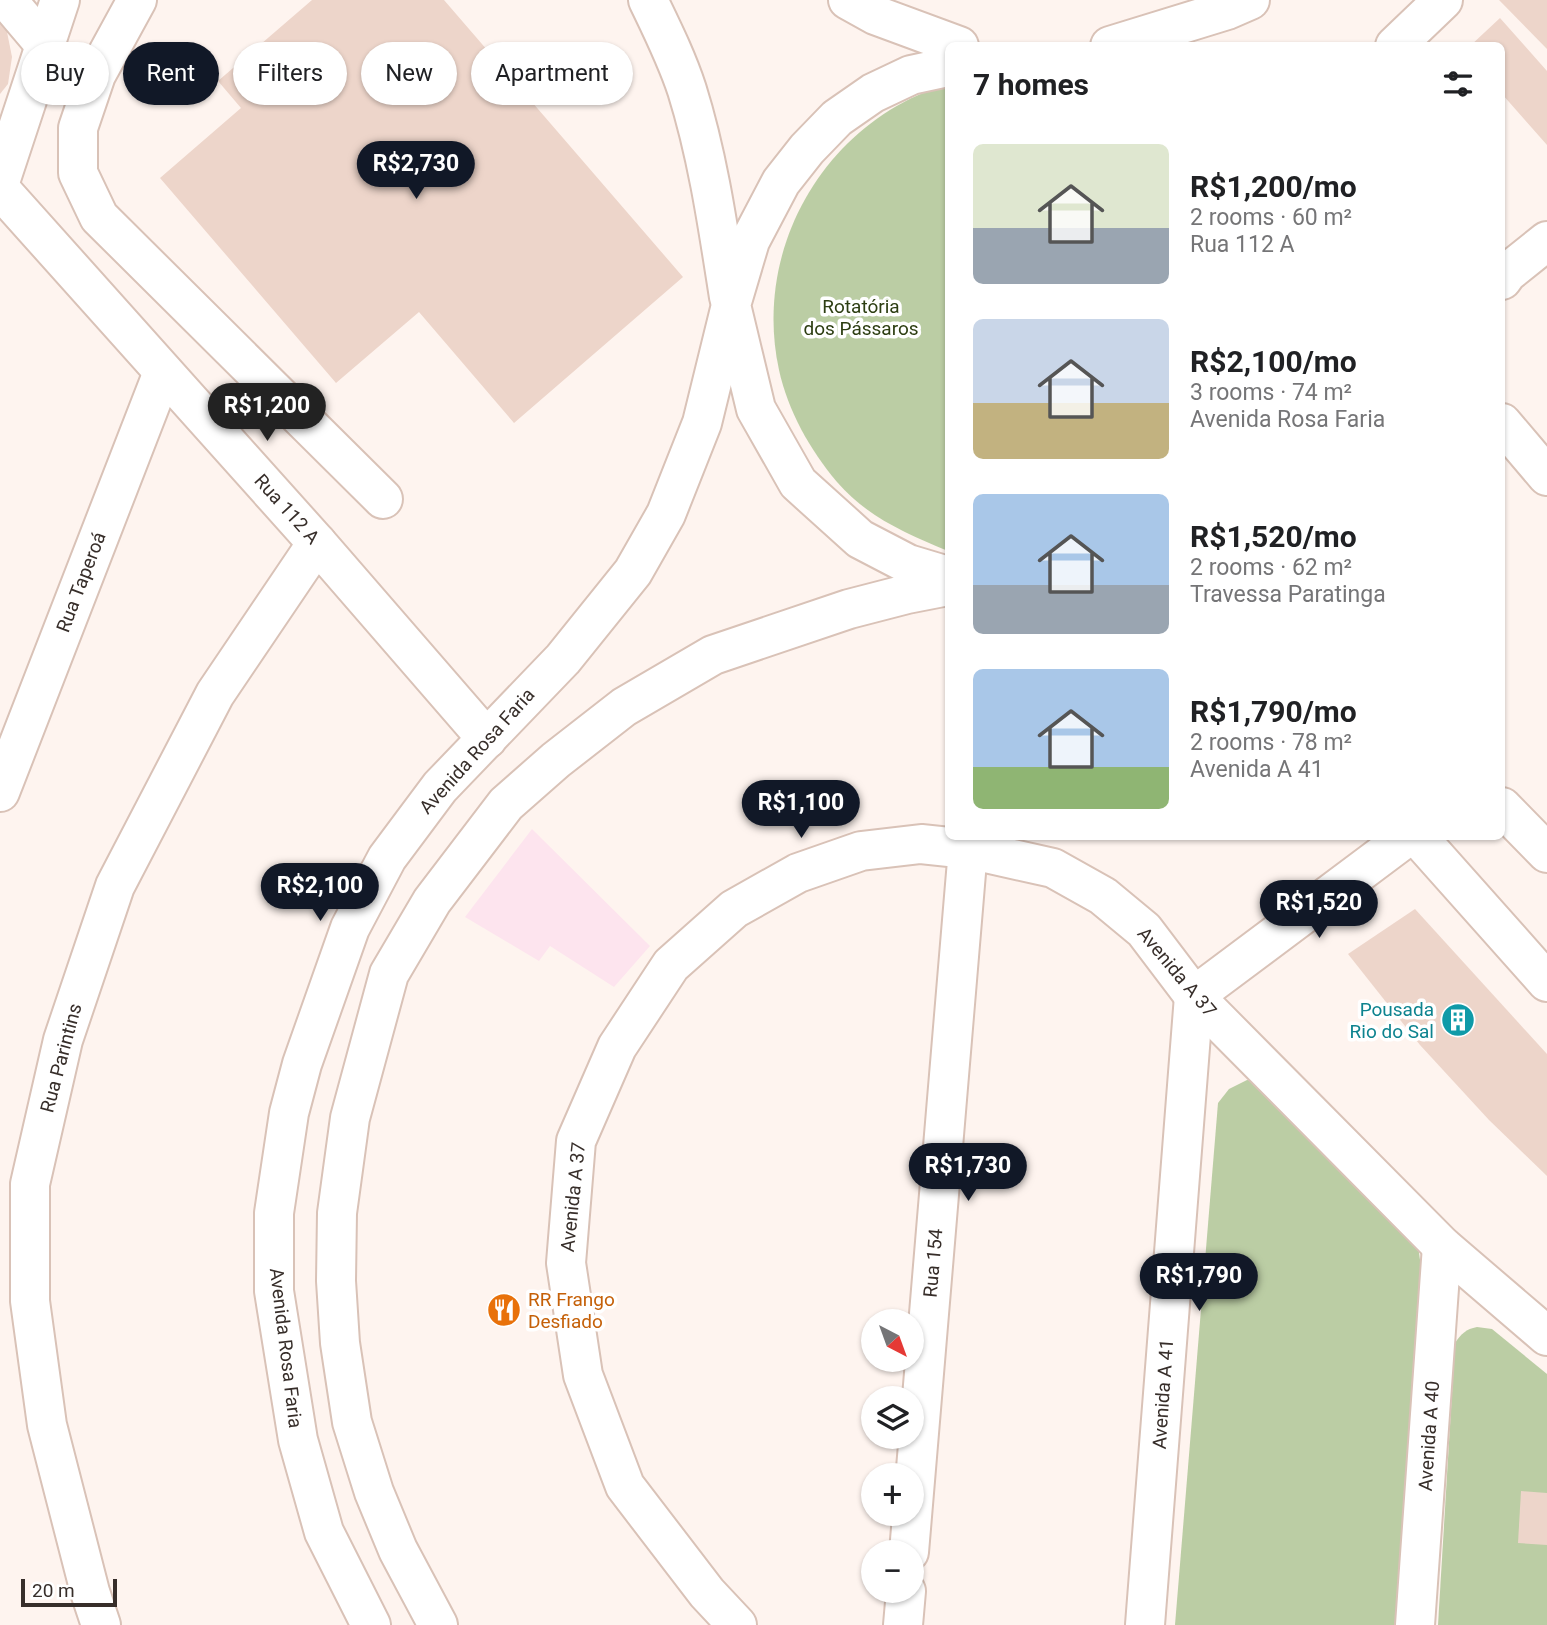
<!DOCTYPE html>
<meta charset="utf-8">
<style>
:root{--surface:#fff;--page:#f2f2f2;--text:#202124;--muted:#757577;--accent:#111827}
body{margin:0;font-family:Roboto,sans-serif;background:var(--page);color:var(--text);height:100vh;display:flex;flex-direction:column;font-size:26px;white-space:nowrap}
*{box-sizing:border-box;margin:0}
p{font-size:23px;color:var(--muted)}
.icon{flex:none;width:38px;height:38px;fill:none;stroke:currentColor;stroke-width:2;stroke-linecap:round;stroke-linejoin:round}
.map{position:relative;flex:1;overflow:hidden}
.details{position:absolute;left:945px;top:42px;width:560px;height:798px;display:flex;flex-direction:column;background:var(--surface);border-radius:10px;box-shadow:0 2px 5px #0004}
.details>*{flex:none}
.top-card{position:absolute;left:21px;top:42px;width:665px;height:63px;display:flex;gap:14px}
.needle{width:46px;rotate:139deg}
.fabs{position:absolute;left:861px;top:1309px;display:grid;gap:14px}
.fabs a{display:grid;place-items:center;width:63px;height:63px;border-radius:50%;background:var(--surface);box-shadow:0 2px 5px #0004;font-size:35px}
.scale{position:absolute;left:21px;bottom:18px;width:96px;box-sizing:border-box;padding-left:7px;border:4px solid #372e2a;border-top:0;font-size:19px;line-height:24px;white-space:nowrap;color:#372e2a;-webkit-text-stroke:5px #fff;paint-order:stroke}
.price{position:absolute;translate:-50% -60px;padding:0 16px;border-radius:24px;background:var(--accent);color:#fff;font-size:23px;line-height:46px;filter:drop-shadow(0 2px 4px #0008)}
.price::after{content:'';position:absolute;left:50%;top:42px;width:21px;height:16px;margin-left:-10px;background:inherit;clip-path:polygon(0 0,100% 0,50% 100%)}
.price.active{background:#222;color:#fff}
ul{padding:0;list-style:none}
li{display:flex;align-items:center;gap:21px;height:175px;padding:0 28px}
li span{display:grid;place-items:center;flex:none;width:196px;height:140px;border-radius:10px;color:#555}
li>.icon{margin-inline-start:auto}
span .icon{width:84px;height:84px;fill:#fffc;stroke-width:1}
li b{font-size:30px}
h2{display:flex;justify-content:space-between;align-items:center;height:84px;padding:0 28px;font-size:30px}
.pill{padding:0 24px;border-radius:32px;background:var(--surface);box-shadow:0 2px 5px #0004;font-size:24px;line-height:63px}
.pill.active{background:var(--accent);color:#fff}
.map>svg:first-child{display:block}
.industrial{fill:#fde4ee}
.green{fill:#bbcda4}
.building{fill:#edd5ca}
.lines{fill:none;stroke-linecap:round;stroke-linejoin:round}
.minor-casing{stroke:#d9c2b7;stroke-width:42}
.major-casing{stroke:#d9c2b7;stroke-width:42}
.minor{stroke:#fff;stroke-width:38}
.major{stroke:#fff;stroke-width:38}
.labels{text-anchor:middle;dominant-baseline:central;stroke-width:7;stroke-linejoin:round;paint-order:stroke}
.park-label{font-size:19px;fill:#2d3e12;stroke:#fff}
.street-label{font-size:19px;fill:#372e2a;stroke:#fff}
.culture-label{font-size:19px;fill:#0d838f;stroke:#fff;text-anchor:end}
.food-label{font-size:19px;fill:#c56008;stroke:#fff;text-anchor:start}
</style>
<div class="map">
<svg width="1547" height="1625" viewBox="0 0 1547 1625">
<rect width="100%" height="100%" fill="#fef4ef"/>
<path class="industrial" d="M 532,829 L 650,946 L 614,987 L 550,946 L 539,961 L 465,917 Z"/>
<g class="green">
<path d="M 948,84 L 948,551 C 907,534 867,517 837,482 C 810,450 788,411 779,370 C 752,246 827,120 948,84 Z"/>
<path d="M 1247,1080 L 1269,1083 L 1418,1246 L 1421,1267 L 1397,1625 L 1175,1625 L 1218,1103 L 1229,1089 Z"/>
<path d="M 1477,1327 L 1492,1329 L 1547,1374 L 1547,1625 L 1438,1625 L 1455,1343 C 1461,1334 1466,1329 1477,1327 Z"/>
</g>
<g class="building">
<path d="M 312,0 L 444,0 L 683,277 L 514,423 L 419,312 L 336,383 L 160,178 L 241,108 L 218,81 Z"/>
<path d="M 1499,0 L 1547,0 L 1547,49 Z"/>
<path d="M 1500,18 L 1547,71 L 1547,145 L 1502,94 L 1502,46 L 1470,46 Z"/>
<path d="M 0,21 L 7,32 L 12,57 L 8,84 L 0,94 Z"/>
<path d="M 1415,909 L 1547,1054 L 1547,1176 L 1489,1120 L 1420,1045 L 1348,954 Z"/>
<path d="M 1521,1491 L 1547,1493 L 1547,1545 L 1518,1543 Z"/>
</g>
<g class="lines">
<g class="minor-casing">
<g id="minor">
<path d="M 7,0 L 45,45"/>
<path d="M 137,0 L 96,75 L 78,128 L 78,173 L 99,217 L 383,499"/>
<path d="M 0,182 L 60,0"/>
<path d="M 0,189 L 317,543 L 487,739"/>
<path d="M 1502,280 L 1507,273 L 1547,241"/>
<path d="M 1502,423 L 1547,476"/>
<path d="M 0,792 L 163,372"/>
<path d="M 1502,807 L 1547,853"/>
<path d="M 1417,836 L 1547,982"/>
<path d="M 909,1552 L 968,849"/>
<path d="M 101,1625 L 90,1592 L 47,1425 L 30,1301 L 30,1184 L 63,1040 L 115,886 L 215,694 L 317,543"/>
<path d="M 371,1625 L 324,1532 L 298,1440 L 274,1291 L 274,1213 L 289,1113 L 302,1064 L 350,928 L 387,858 L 440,787 L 563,659 L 633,572 L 666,514 L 702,423 L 731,305"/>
<path d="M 438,1625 L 398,1550 L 374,1492 L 352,1422 L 340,1343 L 336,1281 L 337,1213 L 350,1118 L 389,974 L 432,901 L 506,804 L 556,760 L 624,707 L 713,655 L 849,609 L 907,594 L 948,586"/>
<path d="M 737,1625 L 707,1593 L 625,1486 L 583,1375 L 566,1263 L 576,1141 L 617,1047 L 671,965 L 734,909 L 798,873 L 861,851 L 921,844 L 968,849 L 1053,868 L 1103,896 L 1144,930 L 1194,996 L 1442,1246 L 1547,1336"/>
<path d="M 903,1625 L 906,1591"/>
<path d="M 1145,1625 L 1194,996 L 1408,836"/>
<path d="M 1415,1625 L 1442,1246"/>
</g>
</g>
<g class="major-casing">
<g id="major">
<path d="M 648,0 C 662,29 677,59 687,90 C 708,157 718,227 729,297"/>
<path d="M 848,0 L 875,15 L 959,46"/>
<path d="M 1110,46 L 1227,10 L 1250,0"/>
<path d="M 1395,46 L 1443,0"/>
<path d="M 948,67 L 911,75 L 873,93 L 837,118 L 807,149 L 781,182 L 750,241 L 731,305 L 756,409 L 798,483 L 860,539 L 908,564 L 948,576"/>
</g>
</g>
<use href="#minor" class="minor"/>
<use href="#major" class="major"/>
</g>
<defs>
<g id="building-disc" transform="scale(1.75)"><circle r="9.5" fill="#0f9aa8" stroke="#fff"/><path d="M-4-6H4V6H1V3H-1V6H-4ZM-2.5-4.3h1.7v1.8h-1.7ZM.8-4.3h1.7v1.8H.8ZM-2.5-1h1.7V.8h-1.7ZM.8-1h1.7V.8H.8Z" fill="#fff"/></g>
<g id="restaurant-disc" transform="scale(1.75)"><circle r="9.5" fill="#e8710a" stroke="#fff"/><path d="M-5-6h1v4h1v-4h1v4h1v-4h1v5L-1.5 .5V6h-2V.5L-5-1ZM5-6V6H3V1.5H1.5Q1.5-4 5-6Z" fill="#fff"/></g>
</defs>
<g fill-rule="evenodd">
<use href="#building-disc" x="1458" y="1020"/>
<use href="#restaurant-disc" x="504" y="1310"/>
</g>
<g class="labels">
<g class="park-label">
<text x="861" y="306">Rotatória<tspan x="861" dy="22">dos Pássaros</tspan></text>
</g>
<g class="street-label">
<text transform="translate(287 509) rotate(48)">Rua 112 A</text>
<text transform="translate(81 582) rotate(-69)">Rua Taperoá</text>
<text transform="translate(477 751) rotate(-48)">Avenida Rosa Faria</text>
<text transform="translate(1177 972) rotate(50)">Avenida A 37</text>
<text transform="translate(61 1058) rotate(-75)">Rua Parintins</text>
<text transform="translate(573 1197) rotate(-84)">Avenida A 37</text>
<text transform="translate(933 1263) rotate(-85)">Rua 154</text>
<text transform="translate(286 1348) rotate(83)">Avenida Rosa Faria</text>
<text transform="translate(1163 1394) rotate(-86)">Avenida A 41</text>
<text transform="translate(1429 1436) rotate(-86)">Avenida A 40</text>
</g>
<g class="culture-label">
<text x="1434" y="1009">Pousada<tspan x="1434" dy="22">Rio do Sal</tspan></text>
</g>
<g class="food-label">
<text x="528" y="1299">RR Frango<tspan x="528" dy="22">Desfiado</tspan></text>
</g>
</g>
</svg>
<div class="fabs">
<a><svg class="needle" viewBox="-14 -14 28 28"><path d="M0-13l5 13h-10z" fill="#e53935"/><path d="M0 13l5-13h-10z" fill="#757577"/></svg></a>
<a><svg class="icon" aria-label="layers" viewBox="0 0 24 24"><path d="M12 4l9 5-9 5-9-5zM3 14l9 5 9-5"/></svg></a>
<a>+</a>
<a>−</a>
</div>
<div class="scale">20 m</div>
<b class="price" style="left:416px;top:201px">R$2,730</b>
<b class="price active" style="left:267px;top:443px">R$1,200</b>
<b class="price" style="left:801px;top:840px">R$1,100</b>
<b class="price" style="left:320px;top:923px">R$2,100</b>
<b class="price" style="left:1319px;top:940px">R$1,520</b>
<b class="price" style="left:968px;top:1203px">R$1,730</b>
<b class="price" style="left:1199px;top:1313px">R$1,790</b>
<div class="top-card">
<a class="pill">Buy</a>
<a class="pill active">Rent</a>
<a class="pill">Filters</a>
<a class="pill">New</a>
<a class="pill">Apartment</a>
</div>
<section class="details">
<h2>7 homes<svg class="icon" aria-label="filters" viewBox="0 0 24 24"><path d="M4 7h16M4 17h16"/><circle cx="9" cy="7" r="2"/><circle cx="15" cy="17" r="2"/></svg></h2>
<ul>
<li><span style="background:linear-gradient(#dfe7d0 60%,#9aa5b1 0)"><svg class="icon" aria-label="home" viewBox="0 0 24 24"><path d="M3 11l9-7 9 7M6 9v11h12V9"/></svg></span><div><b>R$1,200/mo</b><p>2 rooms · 60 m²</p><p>Rua 112 A</p></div></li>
<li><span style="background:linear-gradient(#c9d6e8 60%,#c2b280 0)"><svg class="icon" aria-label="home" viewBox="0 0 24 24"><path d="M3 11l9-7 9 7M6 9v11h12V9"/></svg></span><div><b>R$2,100/mo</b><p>3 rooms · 74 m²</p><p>Avenida Rosa Faria</p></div></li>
<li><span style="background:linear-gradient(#a9c7e8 65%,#9aa5b1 0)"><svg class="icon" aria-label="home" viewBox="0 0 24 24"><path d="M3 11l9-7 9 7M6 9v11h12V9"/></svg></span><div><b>R$1,520/mo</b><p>2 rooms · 62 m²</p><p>Travessa Paratinga</p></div></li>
<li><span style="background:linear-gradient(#a9c7e8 70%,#8fb573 0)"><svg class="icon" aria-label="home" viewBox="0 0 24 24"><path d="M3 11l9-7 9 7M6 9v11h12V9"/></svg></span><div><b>R$1,790/mo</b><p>2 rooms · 78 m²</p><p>Avenida A 41</p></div></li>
</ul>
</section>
</div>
